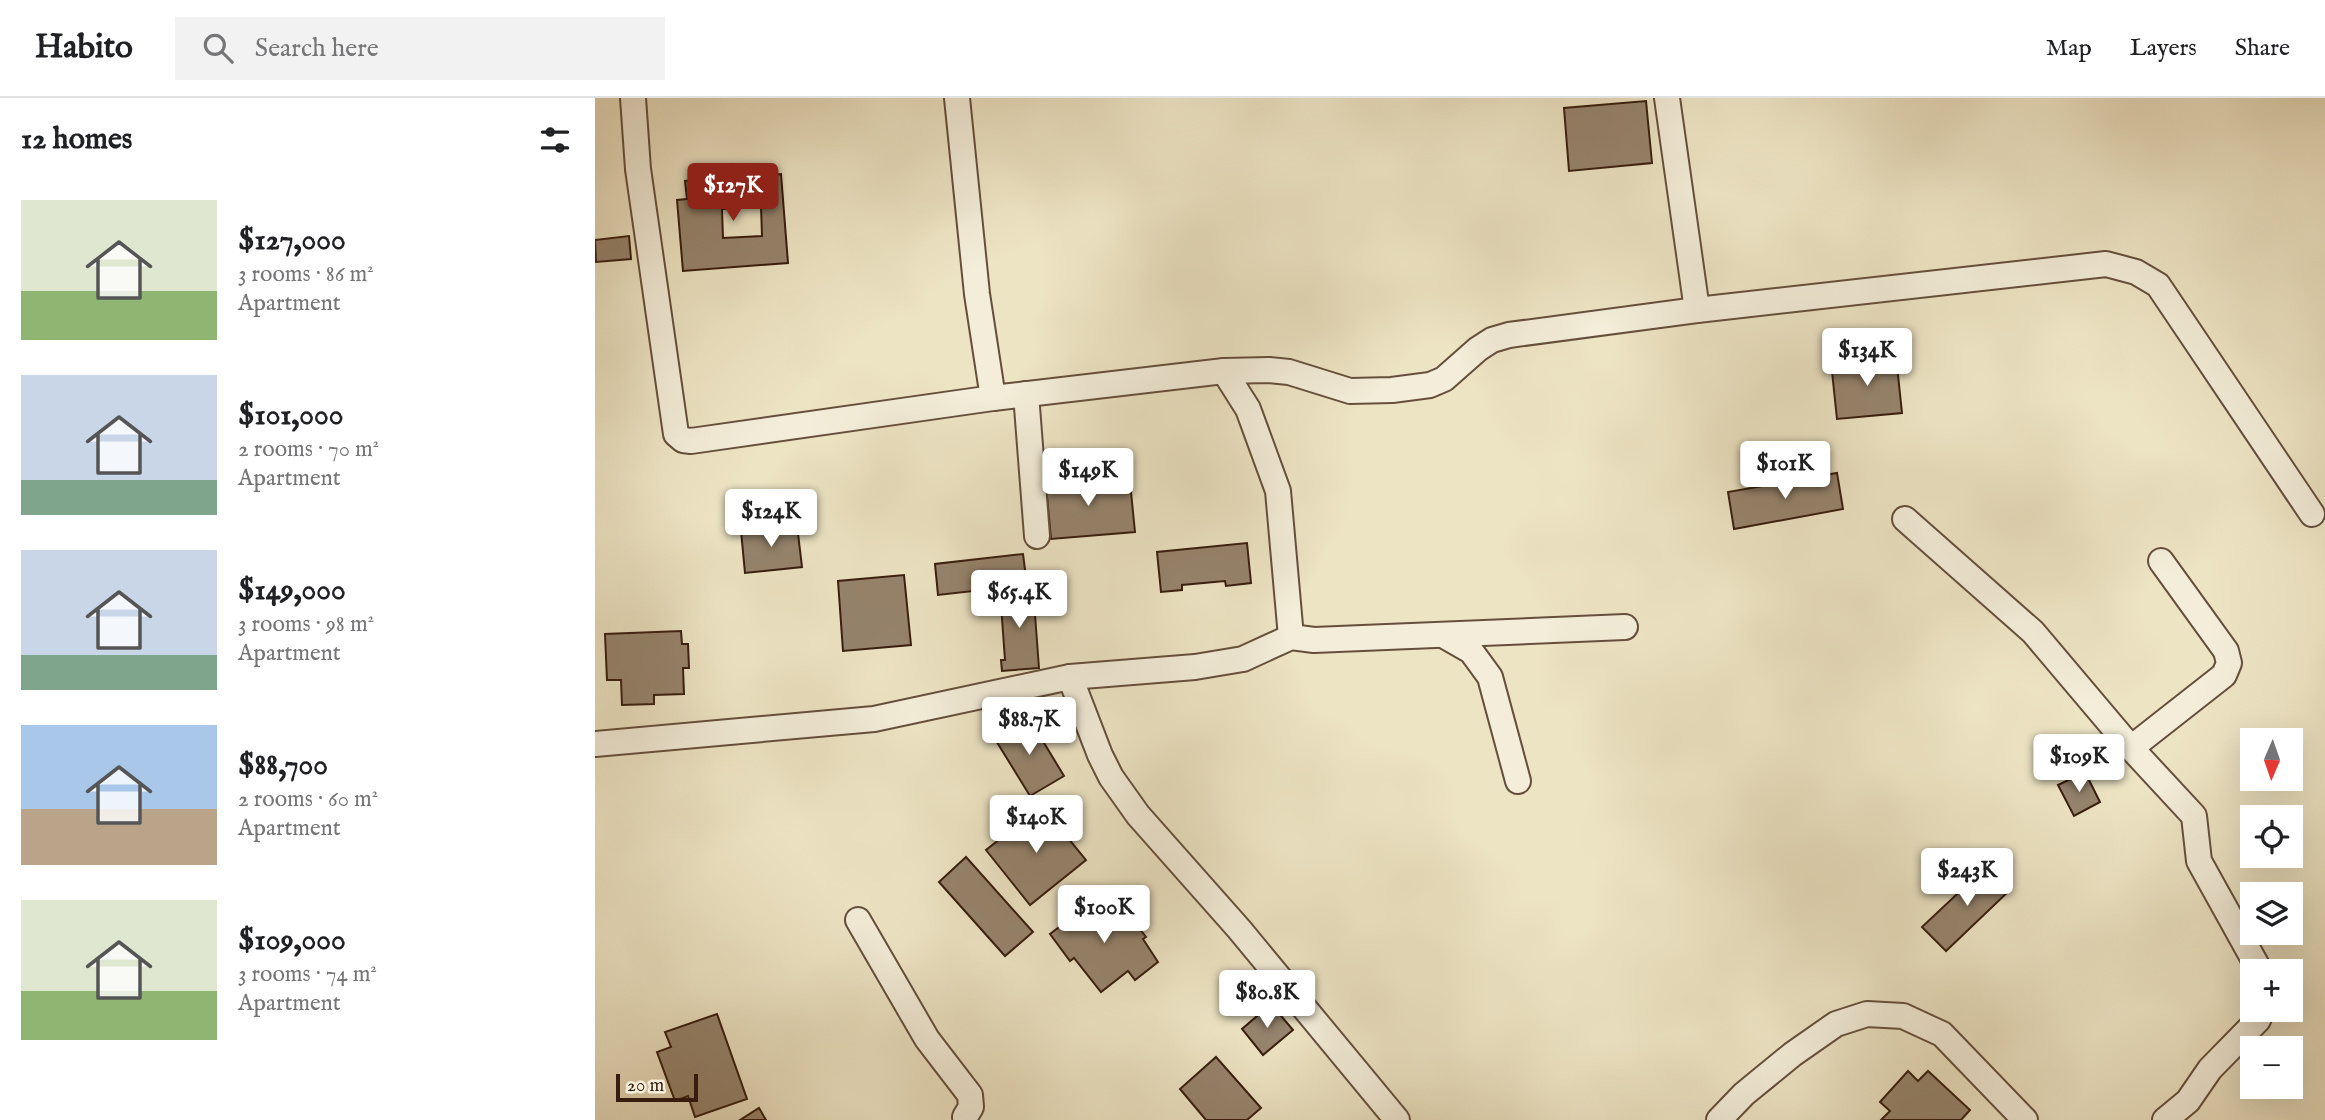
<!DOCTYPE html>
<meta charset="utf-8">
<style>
:root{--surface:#fff;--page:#f2f2f2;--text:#202124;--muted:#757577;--line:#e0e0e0;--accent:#8f2418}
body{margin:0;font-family:"IM FELL English",serif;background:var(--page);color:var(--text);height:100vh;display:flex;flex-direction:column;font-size:26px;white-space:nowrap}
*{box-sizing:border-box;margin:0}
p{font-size:23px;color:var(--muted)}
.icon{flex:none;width:38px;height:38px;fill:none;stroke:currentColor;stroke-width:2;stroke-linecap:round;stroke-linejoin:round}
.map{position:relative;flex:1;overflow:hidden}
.details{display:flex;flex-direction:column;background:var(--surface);width:595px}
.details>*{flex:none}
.needle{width:46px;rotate:182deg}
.fabs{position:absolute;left:1645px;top:630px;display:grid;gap:14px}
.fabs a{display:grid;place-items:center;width:63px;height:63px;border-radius:0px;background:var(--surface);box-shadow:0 7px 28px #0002;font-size:35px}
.scale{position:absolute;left:21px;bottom:18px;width:82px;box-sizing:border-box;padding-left:7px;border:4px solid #381d0e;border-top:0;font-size:19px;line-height:24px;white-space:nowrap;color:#381d0e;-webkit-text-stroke:5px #f3edd9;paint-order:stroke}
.price{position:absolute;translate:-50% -60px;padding:0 16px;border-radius:7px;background:#fff;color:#222;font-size:23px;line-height:46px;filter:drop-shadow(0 2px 4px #0008)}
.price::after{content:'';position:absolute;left:50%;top:42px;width:21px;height:16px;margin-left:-10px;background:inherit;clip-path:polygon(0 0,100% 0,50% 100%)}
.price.on{background:var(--accent);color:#fff}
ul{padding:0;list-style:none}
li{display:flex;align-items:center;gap:21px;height:175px;padding:0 21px}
li span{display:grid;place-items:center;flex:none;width:196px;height:140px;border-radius:0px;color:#555}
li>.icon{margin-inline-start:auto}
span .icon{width:84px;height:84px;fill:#fffc;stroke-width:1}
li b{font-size:30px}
h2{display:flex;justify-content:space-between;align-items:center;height:84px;padding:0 21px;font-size:30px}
header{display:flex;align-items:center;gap:42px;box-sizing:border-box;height:98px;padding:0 35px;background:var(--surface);border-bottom:2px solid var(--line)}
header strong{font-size:33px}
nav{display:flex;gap:38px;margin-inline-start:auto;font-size:24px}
.search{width:490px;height:63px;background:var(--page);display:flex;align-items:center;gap:18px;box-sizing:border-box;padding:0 24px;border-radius:0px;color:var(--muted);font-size:26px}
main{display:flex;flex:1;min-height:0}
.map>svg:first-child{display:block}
.building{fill:#96846d;stroke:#381d0e;stroke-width:2;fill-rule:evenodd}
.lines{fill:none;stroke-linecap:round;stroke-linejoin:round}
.street-casing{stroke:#654f3c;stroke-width:28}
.street{stroke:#f3edd9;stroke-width:24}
</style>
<header>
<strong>Habito</strong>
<div class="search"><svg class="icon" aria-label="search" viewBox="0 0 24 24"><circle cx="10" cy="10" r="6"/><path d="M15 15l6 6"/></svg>Search here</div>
<nav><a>Map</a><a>Layers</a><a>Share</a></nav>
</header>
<main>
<section class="details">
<h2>12 homes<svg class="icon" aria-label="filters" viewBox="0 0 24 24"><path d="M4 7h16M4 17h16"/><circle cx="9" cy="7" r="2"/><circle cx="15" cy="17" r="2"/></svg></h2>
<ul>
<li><span style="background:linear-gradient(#dfe7d0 65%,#8fb573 0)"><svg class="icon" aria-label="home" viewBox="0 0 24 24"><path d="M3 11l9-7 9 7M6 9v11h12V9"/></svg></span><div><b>$127,000</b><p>3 rooms · 86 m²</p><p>Apartment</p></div></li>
<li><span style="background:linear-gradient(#c9d6e8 75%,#7fa58c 0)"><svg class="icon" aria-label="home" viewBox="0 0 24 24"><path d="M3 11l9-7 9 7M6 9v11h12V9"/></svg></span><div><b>$101,000</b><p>2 rooms · 70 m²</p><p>Apartment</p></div></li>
<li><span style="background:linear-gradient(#c9d6e8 75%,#7fa58c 0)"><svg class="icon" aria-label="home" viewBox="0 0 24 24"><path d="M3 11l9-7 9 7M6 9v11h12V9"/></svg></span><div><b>$149,000</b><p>3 rooms · 98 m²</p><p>Apartment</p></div></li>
<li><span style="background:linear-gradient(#a9c7e8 60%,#b9a48a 0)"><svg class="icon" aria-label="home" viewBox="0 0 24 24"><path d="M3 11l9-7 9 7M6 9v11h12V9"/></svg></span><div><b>$88,700</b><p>2 rooms · 60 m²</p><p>Apartment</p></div></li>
<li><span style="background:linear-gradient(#dfe7d0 65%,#8fb573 0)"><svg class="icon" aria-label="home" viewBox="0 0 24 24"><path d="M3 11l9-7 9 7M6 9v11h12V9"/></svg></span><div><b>$109,000</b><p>3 rooms · 74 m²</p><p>Apartment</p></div></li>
</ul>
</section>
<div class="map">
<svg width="1730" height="1022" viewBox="0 0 1730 1022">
<rect width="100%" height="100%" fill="#ede4c4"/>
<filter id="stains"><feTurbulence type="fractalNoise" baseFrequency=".00286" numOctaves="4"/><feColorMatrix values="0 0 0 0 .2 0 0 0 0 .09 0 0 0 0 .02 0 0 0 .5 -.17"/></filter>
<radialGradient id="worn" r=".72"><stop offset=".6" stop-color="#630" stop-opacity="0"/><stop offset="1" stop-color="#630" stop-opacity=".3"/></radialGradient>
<g class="building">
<path d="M 1051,3 L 1057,65 L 974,73 L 969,10 Z"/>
<path d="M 186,76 L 193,165 L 88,173 L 82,102 L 92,101 L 90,83 ZM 166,108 L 167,138 L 128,140 L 127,111 Z"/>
<path d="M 34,138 L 36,161 L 1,164 L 0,142 Z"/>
<path d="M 1301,258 L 1307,315 L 1242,321 L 1236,264 Z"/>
<path d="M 479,374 L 480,388 L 535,384 L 540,434 L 456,441 L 450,377 Z"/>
<path d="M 1242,375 L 1248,411 L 1139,431 L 1133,394 Z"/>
<path d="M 202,427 L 207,469 L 150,475 L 146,433 Z"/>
<path d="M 652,445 L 656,485 L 631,488 L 630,483 L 587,487 L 587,492 L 566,494 L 562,454 Z"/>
<path d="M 428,456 L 432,487 L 343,497 L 340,466 Z"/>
<path d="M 309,477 L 316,547 L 248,553 L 243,483 Z"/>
<path d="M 438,490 L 444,570 L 407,573 L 406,562 L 410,562 L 405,493 Z"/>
<path d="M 86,533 L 87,546 L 93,546 L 94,570 L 88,570 L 89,596 L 59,597 L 59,606 L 27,607 L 26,582 L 12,582 L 10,536 Z"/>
<path d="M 434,620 L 469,678 L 435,698 L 400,641 Z"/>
<path d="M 1490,674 L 1505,704 L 1479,718 L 1463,687 Z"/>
<path d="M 447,708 L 491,762 L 435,807 L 391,752 Z"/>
<path d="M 371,759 L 438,834 L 410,858 L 344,784 Z"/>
<path d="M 1393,767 L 1416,791 L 1351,853 L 1327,829 Z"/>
<path d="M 504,799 L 526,828 L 536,820 L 551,839 L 548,841 L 563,864 L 540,882 L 533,873 L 506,894 L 479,860 L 475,863 L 455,836 Z"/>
<path d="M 676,906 L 698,932 L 668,957 L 647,931 Z"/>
<path d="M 122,916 L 152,1001 L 100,1019 L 93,998 L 80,1003 L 62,954 L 76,949 L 70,934 Z"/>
<path d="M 621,959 L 666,1010 L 652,1022 L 611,1022 L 585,991 Z"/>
<path d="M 1313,973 L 1323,983 L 1333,973 L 1375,1012 L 1366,1022 L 1286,1022 L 1295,1013 L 1285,1004 Z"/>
<path d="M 164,1010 L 171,1022 L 145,1022 Z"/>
</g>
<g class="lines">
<g class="street-casing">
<g id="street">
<path d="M 38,0 L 43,71 L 81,336 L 88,342 L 96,343 L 398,300 L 629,273 L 674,272 L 694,274 L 755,293 L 797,292 L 835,287 L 849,281 L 883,251 L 897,242 L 914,237 L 1102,212 L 1511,166 L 1541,174 L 1563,187 L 1717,416"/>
<path d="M 362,0 L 382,196 L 398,300"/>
<path d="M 1072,0 L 1102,212"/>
<path d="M 629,273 L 653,311 L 683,393 L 696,539"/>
<path d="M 431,296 L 442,438"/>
<path d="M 1310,421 L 1438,534 L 1536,650 L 1599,718 L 1604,763 L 1665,873"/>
<path d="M 848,537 L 876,553 L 895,579 L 923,683"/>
<path d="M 475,579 L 505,657 L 516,679 L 543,717 L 644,831 L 802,1022"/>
<path d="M 0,646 L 279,621 L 475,579 L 600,569 L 648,561 L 696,539 L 719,542 L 1030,529"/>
<path d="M 1536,650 L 1629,577 L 1634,565 L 1631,553 L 1566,463"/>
<path d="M 263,822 L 332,941 L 375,997 L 376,1009 L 370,1019"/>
<path d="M 1124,1022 L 1149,996 L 1198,956 L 1241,926 L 1272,916 L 1308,918 L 1347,936 L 1430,1022"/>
<path d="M 1570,1022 L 1593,1003 L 1615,971 L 1663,922 L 1667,912"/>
</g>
</g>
<use href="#street" class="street"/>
</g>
<rect width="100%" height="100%" filter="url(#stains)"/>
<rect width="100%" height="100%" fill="url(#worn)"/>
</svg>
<div class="fabs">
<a><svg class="needle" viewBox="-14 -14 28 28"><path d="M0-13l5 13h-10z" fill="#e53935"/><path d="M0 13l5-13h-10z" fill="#757577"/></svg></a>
<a><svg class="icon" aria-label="locate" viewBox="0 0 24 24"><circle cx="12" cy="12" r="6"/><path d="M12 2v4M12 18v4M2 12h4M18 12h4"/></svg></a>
<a><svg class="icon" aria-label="layers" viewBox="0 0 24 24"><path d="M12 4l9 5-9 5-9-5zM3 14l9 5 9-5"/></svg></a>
<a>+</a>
<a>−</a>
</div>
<div class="scale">20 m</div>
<b class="price on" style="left:138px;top:125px">$127K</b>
<b class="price" style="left:1272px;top:290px">$134K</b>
<b class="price" style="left:1190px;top:403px">$101K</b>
<b class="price" style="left:493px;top:410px">$149K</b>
<b class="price" style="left:176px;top:451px">$124K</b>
<b class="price" style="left:424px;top:532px">$65.4K</b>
<b class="price" style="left:434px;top:659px">$88.7K</b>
<b class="price" style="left:1484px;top:696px">$109K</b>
<b class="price" style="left:441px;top:757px">$140K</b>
<b class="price" style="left:1372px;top:810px">$243K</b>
<b class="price" style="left:509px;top:847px">$100K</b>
<b class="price" style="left:672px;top:932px">$80.8K</b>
</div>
</main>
